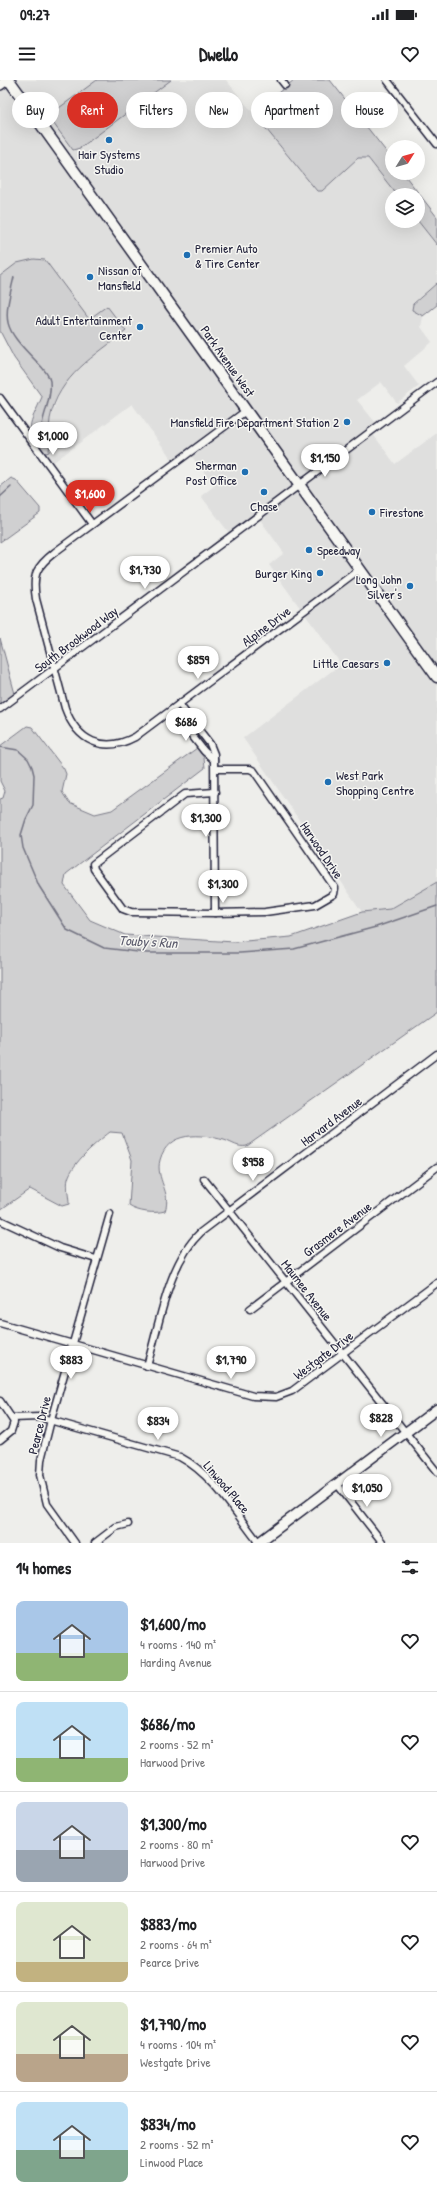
<!DOCTYPE html>
<meta charset="utf-8">
<style>
:root{--surface:#fff;--page:#f6f6f6;--text:#202124;--muted:#757577;--line:#e0e0e0;--accent:#d93025}
body{margin:0;font-family:"Patrick Hand",sans-serif;background:var(--page);color:var(--text);height:100vh;display:flex;flex-direction:column;font-size:15px;white-space:nowrap}
*{box-sizing:border-box;margin:0}
p{font-size:13px;color:var(--muted)}
.icon{flex:none;width:22px;height:22px;fill:none;stroke:currentColor;stroke-width:2;stroke-linecap:round;stroke-linejoin:round}
.map{position:relative;height:1463px;overflow:hidden}
.drawer{display:flex;flex-direction:column;background:var(--surface);flex:1}
.drawer>*{flex:none}
.guide{position:absolute;left:12px;top:12px;width:413px;height:36px;display:flex;gap:8px}
.needle{width:26px;rotate:53deg}
.buttons{position:absolute;left:385px;top:60px;display:grid;gap:8px}
.buttons a{display:grid;place-items:center;width:40px;height:40px;border-radius:50%;background:var(--surface);box-shadow:0 4px 16px #0002;font-size:20px}
.price{position:absolute;translate:-50% -34px;padding:0 9px;border-radius:14px;background:#fff;color:#222;font-size:13px;line-height:26px;filter:drop-shadow(0 1px 2px #0008)}
.price::after{content:'';position:absolute;left:50%;top:24px;width:12px;height:9px;margin-left:-6px;background:inherit;clip-path:polygon(0 0,100% 0,50% 100%)}
.price.on{background:var(--accent);color:#fff}
ul{padding:0;list-style:none}
li{display:flex;align-items:center;gap:12px;height:100px;padding:0 16px}
li+li{border-top:1px solid var(--line)}
li span{display:grid;place-items:center;flex:none;width:112px;height:80px;border-radius:8px;color:#555}
li>.icon{margin-inline-start:auto}
span .icon{width:48px;height:48px;fill:#fffc;stroke-width:1}
li b{font-size:17px}
h2{display:flex;justify-content:space-between;align-items:center;height:48px;padding:0 16px;font-size:17px}
.tag{padding:0 14px;border-radius:18px;background:var(--surface);box-shadow:0 4px 16px #0002;font-size:14px;line-height:36px}
.tag.on{background:var(--accent);color:#fff}
.status{display:flex;justify-content:space-between;align-items:center;height:28px;padding:0 20px;background:var(--surface);direction:ltr}
.status svg{height:11px;fill:currentColor}
header{display:flex;justify-content:space-between;align-items:center;height:52px;padding:0 16px;background:var(--surface);font-size:18px;font-weight:800}
.map>svg:first-child{display:block}
.built{fill:#dfdfde}
.green{fill:#d0d0d1;stroke:#797986}
.lines{fill:none;stroke-linecap:round;stroke-linejoin:round}
.stream{stroke:#727281;stroke-width:1.5}
.street-casing{stroke:#22223b;stroke-width:9}
.secondary-casing{stroke:#22223b;stroke-width:12}
.primary-casing{stroke:#22223b;stroke-width:13}
.street{stroke:#f6f6f2;stroke-width:6}
.secondary{stroke:#f6f6f2;stroke-width:9}
.primary{stroke:#f6f6f2;stroke-width:10}
.poi-dot{fill:#1f6fb2;stroke:#f6f6f2;stroke-width:1.5}
.labels{text-anchor:middle;dominant-baseline:central;stroke-width:3;stroke-linejoin:round;paint-order:stroke}
.poi-label{font-size:13px;fill:#22223b;stroke:#f6f6f2;text-anchor:end}
.street-label{font-size:13px;fill:#22223b;stroke:#f6f6f2}
.water-label{font-size:14px;font-style:italic;fill:#575769;stroke:#f6f6f2}
</style>
<div class="status"><b>09:27</b><svg viewBox="0 0 49 12"><path d="M0 12V9h3v3zM5 12V6h3v6zM10 12V3h3v9zM15 12V0h3v12zM26 1h20v11H26zM47 4h2v5h-2z"/></svg></div>
<header><svg class="icon" aria-label="menu" viewBox="0 0 24 24"><path d="M4 6h16M4 12h16M4 18h16"/></svg>Dwello<svg class="icon" aria-label="heart" viewBox="0 0 24 24"><path d="M12 20l-8-8c-3-5 5-10 8-4 3-6 11-1 8 4z"/></svg></header>
<div class="map">
<svg width="437" height="1463" viewBox="0 0 437 1463">
<rect width="100%" height="100%" fill="#eeeeeb"/>
<filter id="ink" filterUnits="userSpaceOnUse"><feTurbulence type="fractalNoise" baseFrequency=".025" numOctaves="2"/><feDisplacementMap in="SourceGraphic" scale="8" xChannelSelector="R" yChannelSelector="G"/><feConvolveMatrix kernelMatrix="1 2 1 2 8 2 1 2 1" color-interpolation-filters="sRGB"/></filter>
<g filter="url(#ink)">
<path class="built" d="M 9,0 L 226,0 L 317,111 L 322,110 L 358,78 L 368,78 L 397,115 L 392,115 L 392,141 L 418,141 L 437,165 L 437,203 L 413,223 L 412,230 L 423,236 L 421,247 L 432,262 L 404,286 L 419,306 L 397,323 L 381,302 L 357,320 L 380,348 L 373,354 L 395,384 L 437,353 L 437,802 L 390,829 L 362,832 L 243,658 L 341,584 L 269,485 L 284,473 L 256,434 L 230,454 L 201,416 L 214,406 L 187,370 L 173,381 L 132,324 L 51,384 L 43,374 L 50,364 L 50,339 L 62,308 L 10,189 L 0,196 L 0,7 Z"/>
<g class="green">
<path d="M 97,0 L 171,0 L 80,68 L 73,70 L 48,36 Z"/>
<path d="M 294,0 L 330,0 L 392,79 L 392,93 L 403,93 L 437,137 L 437,165 L 418,141 L 418,115 L 397,115 L 368,78 L 358,78 L 322,111 L 317,111 L 253,33 Z"/>
<path d="M 34,179 L 45,180 L 89,239 L 107,226 L 126,251 C 95,276 58,296 50,339 C 48,350 51,361 49,372 L 43,374 C 24,345 29,347 42,317 L 14,278 L 0,251 L 0,196 L 17,183 Z"/>
<path d="M 437,203 L 437,225 L 423,236 L 412,230 L 413,224 Z"/>
<path d="M 11,398 L 16,400 L 40,428 L 40,433 L 0,462 L 0,407 Z"/>
<path d="M 0,558 L 15,614 L 0,624 Z"/>
<path d="M 27,646 L 32,647 L 64,689 L 66,694 L 62,712 L 69,723 L 95,734 L 112,730 L 197,668 L 204,678 L 205,688 L 66,794 L 64,805 L 90,840 L 125,855 L 234,862 L 291,857 L 362,832 L 390,829 L 437,802 L 437,932 L 247,1066 C 238,1068 233,1063 224,1060 C 201,1054 168,1050 160,1080 C 155,1099 172,1112 165,1131 C 154,1134 138,1132 129,1126 L 132,1080 L 122,1053 L 110,1052 C 97,1062 72,1083 68,1099 C 66,1106 69,1117 69,1124 L 62,1126 L 30,1109 L 0,1130 L 0,719 L 3,718 L 5,711 L 0,701 L 0,666 Z"/>
</g>
<g class="lines">
<g class="stream">
<path d="M 14,197 C 3,243 2,246 36,281 C 41,286 49,294 50,301 C 52,314 46,328 43,340 C 41,348 41,357 40,365"/>
<path d="M 0,417 L 11,407"/>
<path d="M 0,667 L 18,670 L 28,679 L 32,687 L 34,695 L 33,725 L 26,739 L 21,755 L 23,768 L 39,806 L 67,850 L 104,868 L 147,873 L 240,873 L 294,869 L 376,847 L 437,826"/>
</g>
<g class="street-casing">
<g id="street">
<path d="M 281,0 L 285,5"/>
<path d="M 387,0 L 437,64"/>
<path d="M 0,318 L 92,444"/>
<path d="M 247,330 L 55,472 C 36,487 32,494 36,519 L 65,628 C 77,661 103,674 135,657 L 360,489"/>
<path d="M 179,624 L 210,664 L 214,674 L 215,833"/>
<path d="M 0,629 L 437,302"/>
<path d="M 172,630 L 204,671 L 214,680"/>
<path d="M 215,712 L 185,714 L 93,784 L 94,789 L 123,829 L 131,832 L 215,833 L 265,832 L 315,825 L 334,814 L 335,808 L 254,691 L 250,689 L 215,689"/>
<path d="M 204,1099 L 437,1392"/>
<path d="M 0,1140 L 60,1168 L 96,1179"/>
<path d="M 250,1229 L 437,1087"/>
<path d="M 0,1243 L 253,1316 L 276,1317 L 292,1311 L 437,1203"/>
<path d="M 147,1286 C 160,1242 168,1183 201,1152 L 437,974"/>
<path d="M 0,1321 L 14,1342 L 11,1351 L 0,1360"/>
<path d="M 13,1338 L 39,1337 L 180,1377 C 214,1395 235,1433 259,1463"/>
<path d="M 337,1404 L 383,1463"/>
<path d="M 75,1463 L 47,1424 L 40,1395 L 41,1380 L 51,1340 L 110,1134"/>
<path d="M 95,1463 L 116,1447 L 128,1444"/>
</g>
</g>
<g class="secondary-casing">
<g id="secondary">
<path d="M 0,5 L 7,0"/>
<path d="M 258,1463 L 437,1329"/>
</g>
</g>
<g class="primary-casing">
<path id="primary" d="M 9,0 L 437,597"/>
</g>
<use href="#street" class="street"/>
<use href="#secondary" class="secondary"/>
<use href="#primary" class="primary"/>
</g>
</g>
<g class="poi-dot">
<circle cx="109" cy="60" r="4"/>
<circle cx="187" cy="175" r="4"/>
<circle cx="90" cy="197" r="4"/>
<circle cx="140" cy="247" r="4"/>
<circle cx="347" cy="342" r="4"/>
<circle cx="245" cy="392" r="4"/>
<circle cx="264" cy="412" r="4"/>
<circle cx="372" cy="432" r="4"/>
<circle cx="309" cy="470" r="4"/>
<circle cx="320" cy="493" r="4"/>
<circle cx="410" cy="506" r="4"/>
<circle cx="387" cy="583" r="4"/>
<circle cx="328" cy="702" r="4"/>
</g>
<g class="labels">
<g class="poi-label">
<text x="109" y="74" text-anchor="middle">Hair Systems<tspan x="109" dy="15">Studio</tspan></text>
<text x="195" y="168" text-anchor="start">Premier Auto<tspan x="195" dy="15">&amp; Tire Center</tspan></text>
<text x="98" y="190" text-anchor="start">Nissan of<tspan x="98" dy="15">Mansfield</tspan></text>
<text x="132" y="240">Adult Entertainment<tspan x="132" dy="15">Center</tspan></text>
<text x="339" y="342">Mansfield Fire Department Station 2</text>
<text x="237" y="385">Sherman<tspan x="237" dy="15">Post Office</tspan></text>
<text x="264" y="426" text-anchor="middle">Chase</text>
<text x="380" y="432" text-anchor="start">Firestone</text>
<text x="317" y="470" text-anchor="start">Speedway</text>
<text x="312" y="493">Burger King</text>
<text x="402" y="499">Long John<tspan x="402" dy="15">Silver's</tspan></text>
<text x="379" y="583">Little Caesars</text>
<text x="336" y="695" text-anchor="start">West Park<tspan x="336" dy="15">Shopping Centre</tspan></text>
</g>
<g class="street-label">
<text transform="translate(228 281) rotate(55)">Park Avenue West</text>
<text transform="translate(266 546) rotate(-37)">Alpine Drive</text>
<text transform="translate(76 559) rotate(-37)">South Brookwood Way</text>
<text transform="translate(322 770) rotate(56)">Harwood Drive</text>
<text transform="translate(331 1041) rotate(-37)">Harvard Avenue</text>
<text transform="translate(337 1149) rotate(-37)">Grasmere Avenue</text>
<text transform="translate(307 1210) rotate(52)">Maumee Avenue</text>
<text transform="translate(323 1275) rotate(-37)">Westgate Drive</text>
<text transform="translate(39 1345) rotate(-76)">Pearce Drive</text>
<text transform="translate(227 1407) rotate(50)">Linwood Place</text>
</g>
<g class="water-label">
<text transform="translate(148 861) rotate(3)">Touby's Run</text>
</g>
</g>
</svg>
<div class="buttons">
<a><svg class="needle" viewBox="-14 -14 28 28"><path d="M0-13l5 13h-10z" fill="#e53935"/><path d="M0 13l5-13h-10z" fill="#757577"/></svg></a>
<a><svg class="icon" aria-label="layers" viewBox="0 0 24 24"><path d="M12 4l9 5-9 5-9-5zM3 14l9 5 9-5"/></svg></a>
</div>
<b class="price" style="left:53px;top:376px">$1,000</b>
<b class="price" style="left:325px;top:398px">$1,150</b>
<b class="price on" style="left:90px;top:434px">$1,600</b>
<b class="price" style="left:145px;top:510px">$1,730</b>
<b class="price" style="left:198px;top:600px">$859</b>
<b class="price" style="left:186px;top:662px">$686</b>
<b class="price" style="left:206px;top:758px">$1,300</b>
<b class="price" style="left:223px;top:824px">$1,300</b>
<b class="price" style="left:253px;top:1102px">$958</b>
<b class="price" style="left:71px;top:1300px">$883</b>
<b class="price" style="left:231px;top:1300px">$1,790</b>
<b class="price" style="left:381px;top:1358px">$828</b>
<b class="price" style="left:158px;top:1361px">$834</b>
<b class="price" style="left:367px;top:1428px">$1,050</b>
<div class="guide">
<a class="tag">Buy</a>
<a class="tag on">Rent</a>
<a class="tag">Filters</a>
<a class="tag">New</a>
<a class="tag">Apartment</a>
<a class="tag">House</a>
</div>
</div>
<section class="drawer">
<h2>14 homes<svg class="icon" aria-label="filters" viewBox="0 0 24 24"><path d="M4 7h16M4 17h16"/><circle cx="9" cy="7" r="2"/><circle cx="15" cy="17" r="2"/></svg></h2>
<ul>
<li><span style="background:linear-gradient(#a9c7e8 65%,#8fb573 0)"><svg class="icon" aria-label="home" viewBox="0 0 24 24"><path d="M3 11l9-7 9 7M6 9v11h12V9"/></svg></span><div><b>$1,600/mo</b><p>4 rooms · 140 m²</p><p>Harding Avenue</p></div><svg class="icon" aria-label="heart" viewBox="0 0 24 24"><path d="M12 20l-8-8c-3-5 5-10 8-4 3-6 11-1 8 4z"/></svg></li>
<li><span style="background:linear-gradient(#bfe0f5 70%,#8fb573 0)"><svg class="icon" aria-label="home" viewBox="0 0 24 24"><path d="M3 11l9-7 9 7M6 9v11h12V9"/></svg></span><div><b>$686/mo</b><p>2 rooms · 52 m²</p><p>Harwood Drive</p></div><svg class="icon" aria-label="heart" viewBox="0 0 24 24"><path d="M12 20l-8-8c-3-5 5-10 8-4 3-6 11-1 8 4z"/></svg></li>
<li><span style="background:linear-gradient(#c9d6e8 60%,#9aa5b1 0)"><svg class="icon" aria-label="home" viewBox="0 0 24 24"><path d="M3 11l9-7 9 7M6 9v11h12V9"/></svg></span><div><b>$1,300/mo</b><p>2 rooms · 80 m²</p><p>Harwood Drive</p></div><svg class="icon" aria-label="heart" viewBox="0 0 24 24"><path d="M12 20l-8-8c-3-5 5-10 8-4 3-6 11-1 8 4z"/></svg></li>
<li><span style="background:linear-gradient(#dfe7d0 75%,#c2b280 0)"><svg class="icon" aria-label="home" viewBox="0 0 24 24"><path d="M3 11l9-7 9 7M6 9v11h12V9"/></svg></span><div><b>$883/mo</b><p>2 rooms · 64 m²</p><p>Pearce Drive</p></div><svg class="icon" aria-label="heart" viewBox="0 0 24 24"><path d="M12 20l-8-8c-3-5 5-10 8-4 3-6 11-1 8 4z"/></svg></li>
<li><span style="background:linear-gradient(#dfe7d0 65%,#b9a48a 0)"><svg class="icon" aria-label="home" viewBox="0 0 24 24"><path d="M3 11l9-7 9 7M6 9v11h12V9"/></svg></span><div><b>$1,790/mo</b><p>4 rooms · 104 m²</p><p>Westgate Drive</p></div><svg class="icon" aria-label="heart" viewBox="0 0 24 24"><path d="M12 20l-8-8c-3-5 5-10 8-4 3-6 11-1 8 4z"/></svg></li>
<li><span style="background:linear-gradient(#bfe0f5 60%,#7fa58c 0)"><svg class="icon" aria-label="home" viewBox="0 0 24 24"><path d="M3 11l9-7 9 7M6 9v11h12V9"/></svg></span><div><b>$834/mo</b><p>2 rooms · 52 m²</p><p>Linwood Place</p></div><svg class="icon" aria-label="heart" viewBox="0 0 24 24"><path d="M12 20l-8-8c-3-5 5-10 8-4 3-6 11-1 8 4z"/></svg></li>
</ul>
</section>
